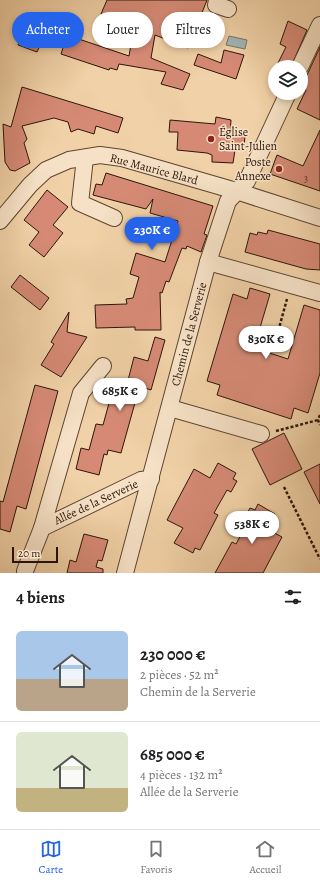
<!DOCTYPE html>
<html lang="fr">
<meta charset="utf-8">
<style>
:root{--surface:#fff;--page:#f6f6f6;--text:#202124;--muted:#757577;--line:#e0e0e0;--accent:#2563eb}
body{margin:0;font-family:Alegreya,serif;background:var(--page);color:var(--text);height:100vh;display:flex;flex-direction:column;font-size:15px;white-space:nowrap}
*{box-sizing:border-box;margin:0}
p{font-size:13px;color:var(--muted)}
.icon{flex:none;width:22px;height:22px;fill:none;stroke:currentColor;stroke-width:2;stroke-linecap:round;stroke-linejoin:round}
.map{position:relative;height:573px;overflow:hidden}
.side{display:flex;flex-direction:column;background:var(--surface);flex:1}
.side>*{flex:none}
.banner{position:absolute;left:12px;top:12px;width:296px;height:36px;display:flex;gap:8px}
.fabs{position:absolute;left:268px;top:60px;display:grid;gap:8px}
.fabs a{display:grid;place-items:center;width:40px;height:40px;border-radius:50%;background:var(--surface);box-shadow:0 2px 6px #0003;font-size:20px}
.scale{position:absolute;left:12px;bottom:10px;width:46px;box-sizing:border-box;padding-left:4px;border:2px solid #2c160a;border-top:0;font-size:11px;line-height:14px;white-space:nowrap;color:#2c160a;-webkit-text-stroke:3px #f6e1c6;paint-order:stroke}
.price{position:absolute;translate:-50% -34px;padding:0 9px;border-radius:14px;background:#fff;color:#222;font-size:13px;line-height:26px;filter:drop-shadow(0 1px 2px #0008)}
.price::after{content:'';position:absolute;left:50%;top:24px;width:12px;height:9px;margin-left:-6px;background:inherit;clip-path:polygon(0 0,100% 0,50% 100%)}
.price.current{background:var(--accent);color:#fff}
ul{padding:0;list-style:none}
li{display:flex;align-items:center;gap:12px;height:100px;padding:0 16px}
li+li{border-top:1px solid var(--line)}
li span{display:grid;place-items:center;flex:none;width:112px;height:80px;border-radius:6px;color:#555}
li>.icon{margin-inline-start:auto}
span .icon{width:48px;height:48px;fill:#fffc;stroke-width:1}
li b{font-size:17px}
h2{display:flex;justify-content:space-between;align-items:center;height:48px;padding:0 16px;font-size:17px}
.tag{padding:0 14px;border-radius:18px;background:var(--surface);box-shadow:0 2px 6px #0003;font-size:14px;line-height:36px}
.tag.current{background:var(--accent);color:#fff}
.menu{display:flex;justify-content:space-around;align-items:center;height:56px;border-top:1px solid var(--line);background:var(--surface);font-size:11px;color:var(--muted)}
.menu a{display:grid;justify-items:center;gap:2px}
.menu .current{color:var(--accent)}
.map>svg:first-child{display:block}
.water{fill:#a1b4b4;stroke:#727570}
.building{fill:#d68a76;stroke:#2c160a}
.lines{fill:none;stroke-linecap:round;stroke-linejoin:round}
.minor-casing{stroke:#5d4531;stroke-width:18}
.path{stroke:#2c160a;stroke-width:2.5;stroke-dasharray:3 2;stroke-linecap:butt}
.minor{stroke:#f6e1c6;stroke-width:16}
.poi-dot{fill:#8f2418;stroke:#f6e1c6;stroke-width:1.5}
.labels{text-anchor:middle;dominant-baseline:central;stroke-width:3;stroke-linejoin:round;paint-order:stroke}
.number-label{font-size:10px;fill:#563325}
.poi-label{font-size:12px;fill:#2c160a;stroke:#f6e1c6;text-anchor:start}
.street-label{font-size:12px;fill:#2c160a;stroke:#f6e1c6}
</style>
<div class="map">
<svg width="320" height="573" viewBox="0 0 320 573">
<rect width="100%" height="100%" fill="#f1d1a7"/>
<filter id="stains"><feTurbulence type="fractalNoise" baseFrequency=".005" numOctaves="4"/><feColorMatrix values="0 0 0 0 .2 0 0 0 0 .09 0 0 0 0 .02 0 0 0 .5 -.17"/></filter>
<radialGradient id="worn" r=".72"><stop offset=".6" stop-color="#630" stop-opacity="0"/><stop offset="1" stop-color="#630" stop-opacity=".3"/></radialGradient>
<path class="water" d="M 229,36 L 247,40 L 245,49 L 226,45 Z"/>
<g class="building">
<path d="M 107,0 L 207,0 L 188,48 L 155,35 L 151,58 L 190,74 L 183,90 L 161,84 L 166,72 L 119,64 L 117,70 L 110,68 L 109,70 L 61,54 L 67,35 L 129,56 L 134,27 L 101,14 Z"/>
<path d="M 288,21 L 307,30 L 291,67 L 276,67 L 286,47 L 280,44 Z"/>
<path d="M 25,22 L 48,28 L 37,52 L 18,45 Z"/>
<path d="M 320,47 L 320,120 L 297,109 L 306,90 L 301,88 Z"/>
<path d="M 224,50 L 244,55 L 236,79 L 194,65 L 198,54 L 221,63 Z"/>
<path d="M 22,87 L 123,118 L 118,133 L 96,126 L 94,134 L 78,129 L 71,132 L 68,122 L 54,118 L 22,126 L 27,139 L 24,143 L 30,163 L 15,171 L 10,170 L 5,162 L 3,124 L 11,127 Z"/>
<path d="M 216,117 L 231,120 L 230,134 L 245,135 L 244,149 L 235,150 L 233,163 L 212,162 L 212,155 L 207,153 L 177,150 L 178,132 L 169,132 L 170,120 L 215,124 Z"/>
<path d="M 320,130 L 320,191 L 270,174 L 277,155 L 303,166 Z"/>
<path d="M 106,173 L 213,206 L 204,234 L 207,235 L 201,252 L 187,246 L 186,249 L 182,248 L 169,282 L 166,281 L 162,293 L 160,292 L 161,330 L 135,330 L 135,327 L 96,328 L 95,305 L 127,304 L 126,299 L 133,298 L 139,277 L 130,274 L 136,253 L 165,262 L 178,221 L 150,213 L 153,199 L 146,209 L 93,195 L 96,184 L 102,185 Z"/>
<path d="M 47,190 L 68,207 L 53,225 L 63,233 L 44,257 L 29,245 L 39,232 L 24,220 Z"/>
<path d="M 268,230 L 320,244 L 320,270 L 306,269 L 245,252 L 250,233 L 257,235 L 258,232 L 267,234 Z"/>
<path d="M 20,275 L 49,298 L 40,310 L 11,287 Z"/>
<path d="M 250,288 L 270,294 L 254,348 L 288,359 L 304,305 L 320,310 L 320,373 L 308,413 L 294,408 L 291,419 L 217,395 L 220,385 L 207,381 L 233,294 L 247,299 Z"/>
<path d="M 69,312 L 67,332 L 87,337 L 61,377 L 41,365 L 54,344 L 51,342 Z"/>
<path d="M 155,337 L 165,340 L 151,390 L 142,387 L 140,392 L 138,392 L 121,453 L 108,450 L 107,455 L 104,454 L 99,475 L 76,469 L 81,448 L 89,450 L 96,424 L 103,425 L 114,385 L 126,388 L 134,357 L 148,361 Z"/>
<path d="M 35,385 L 58,391 L 26,509 L 17,506 L 10,532 L 0,529 L 0,501 L 3,502 Z"/>
<path d="M 284,433 L 302,469 L 270,485 L 252,449 Z"/>
<path d="M 218,463 L 236,473 L 233,479 L 237,481 L 231,492 L 227,490 L 214,513 L 218,515 L 200,550 L 195,548 L 193,553 L 174,543 L 183,528 L 167,520 L 194,469 L 210,478 Z"/>
<path d="M 320,464 L 320,504 L 304,472 Z"/>
<path d="M 258,504 L 275,514 L 267,529 L 282,537 L 263,573 L 215,573 L 232,542 L 236,544 L 248,522 L 244,519 L 250,508 L 255,510 Z"/>
<path d="M 84,534 L 108,540 L 102,561 L 98,560 L 96,567 L 103,569 L 103,573 L 67,573 L 70,560 L 76,562 Z"/>
</g>
<g class="lines">
<g class="minor-casing">
<g id="minor">
<path d="M 217,0 L 216,5 L 228,9"/>
<path d="M 300,67 L 320,25"/>
<path d="M 85,158 L 80,203 L 114,218"/>
<path d="M 0,221 L 30,185 L 46,170 L 69,160 L 100,155 L 122,158 L 236,191 L 320,218"/>
<path d="M 208,262 L 320,293"/>
<path d="M 170,408 L 261,434"/>
<path d="M 42,528 L 81,393 L 103,366"/>
<path d="M 25,571 L 42,528 L 141,480 L 151,479"/>
<path d="M 125,573 L 208,262 L 225,210 L 228,201 L 247,181 L 288,93"/>
</g>
</g>
<g class="path">
<path d="M 273,350 L 287,299"/>
<path d="M 320,415 L 318,420 L 320,425"/>
<path d="M 276,431 L 318,420"/>
<path d="M 284,487 L 320,559"/>
</g>
<use href="#minor" class="minor"/>
</g>
<g class="poi-dot">
<circle cx="211" cy="139" r="4"/>
<circle cx="279" cy="169" r="4"/>
</g>
<g class="labels">
<g class="number-label">
<text x="306" y="178">3</text>
</g>
<g class="poi-label">
<text x="219" y="132">Église<tspan x="219" dy="14">Saint-Julien</tspan></text>
<text x="271" y="162" text-anchor="end">Poste<tspan x="271" dy="14">Annexe</tspan></text>
</g>
<g class="street-label">
<text transform="translate(154 169) rotate(15)">Rue Maurice Blard</text>
<text transform="translate(189 334) rotate(-75)">Chemin de la Serverie</text>
<text transform="translate(96 502) rotate(-25)">Allée de la Serverie</text>
</g>
</g>
<rect width="100%" height="100%" filter="url(#stains)"/>
<rect width="100%" height="100%" fill="url(#worn)"/>
</svg>
<div class="fabs">
<a><svg class="icon" aria-label="layers" viewBox="0 0 24 24"><path d="M12 4l9 5-9 5-9-5zM3 14l9 5 9-5"/></svg></a>
</div>
<div class="scale">20 m</div>
<b class="price current" style="left:152px;top:251px">230K €</b>
<b class="price" style="left:266px;top:360px">830K €</b>
<b class="price" style="left:120px;top:412px">685K €</b>
<b class="price" style="left:252px;top:545px">538K €</b>
<div class="banner">
<a class="tag current">Acheter</a>
<a class="tag">Louer</a>
<a class="tag">Filtres</a>
</div>
</div>
<section class="side">
<h2>4 biens<svg class="icon" aria-label="filters" viewBox="0 0 24 24"><path d="M4 7h16M4 17h16"/><circle cx="9" cy="7" r="2"/><circle cx="15" cy="17" r="2"/></svg></h2>
<ul>
<li><span style="background:linear-gradient(#a9c7e8 60%,#b9a48a 0)"><svg class="icon" aria-label="home" viewBox="0 0 24 24"><path d="M3 11l9-7 9 7M6 9v11h12V9"/></svg></span><div><b>230 000 €</b><p>2 pièces · 52 m²</p><p>Chemin de la Serverie</p></div></li>
<li><span style="background:linear-gradient(#dfe7d0 70%,#c2b280 0)"><svg class="icon" aria-label="home" viewBox="0 0 24 24"><path d="M3 11l9-7 9 7M6 9v11h12V9"/></svg></span><div><b>685 000 €</b><p>4 pièces · 132 m²</p><p>Allée de la Serverie</p></div></li>
</ul>
</section>
<nav class="menu">
<a class="current"><svg class="icon" aria-label="map" viewBox="0 0 24 24"><path d="M3 6l6-2 6 2 6-2v14l-6 2-6-2-6 2zM9 4v14M15 6v14"/></svg>Carte</a>
<a><svg class="icon" aria-label="saved" viewBox="0 0 24 24"><path d="M7 4h10v16l-5-4-5 4z"/></svg>Favoris</a>
<a><svg class="icon" aria-label="home" viewBox="0 0 24 24"><path d="M3 11l9-7 9 7M6 9v11h12V9"/></svg>Accueil</a>
</nav>
